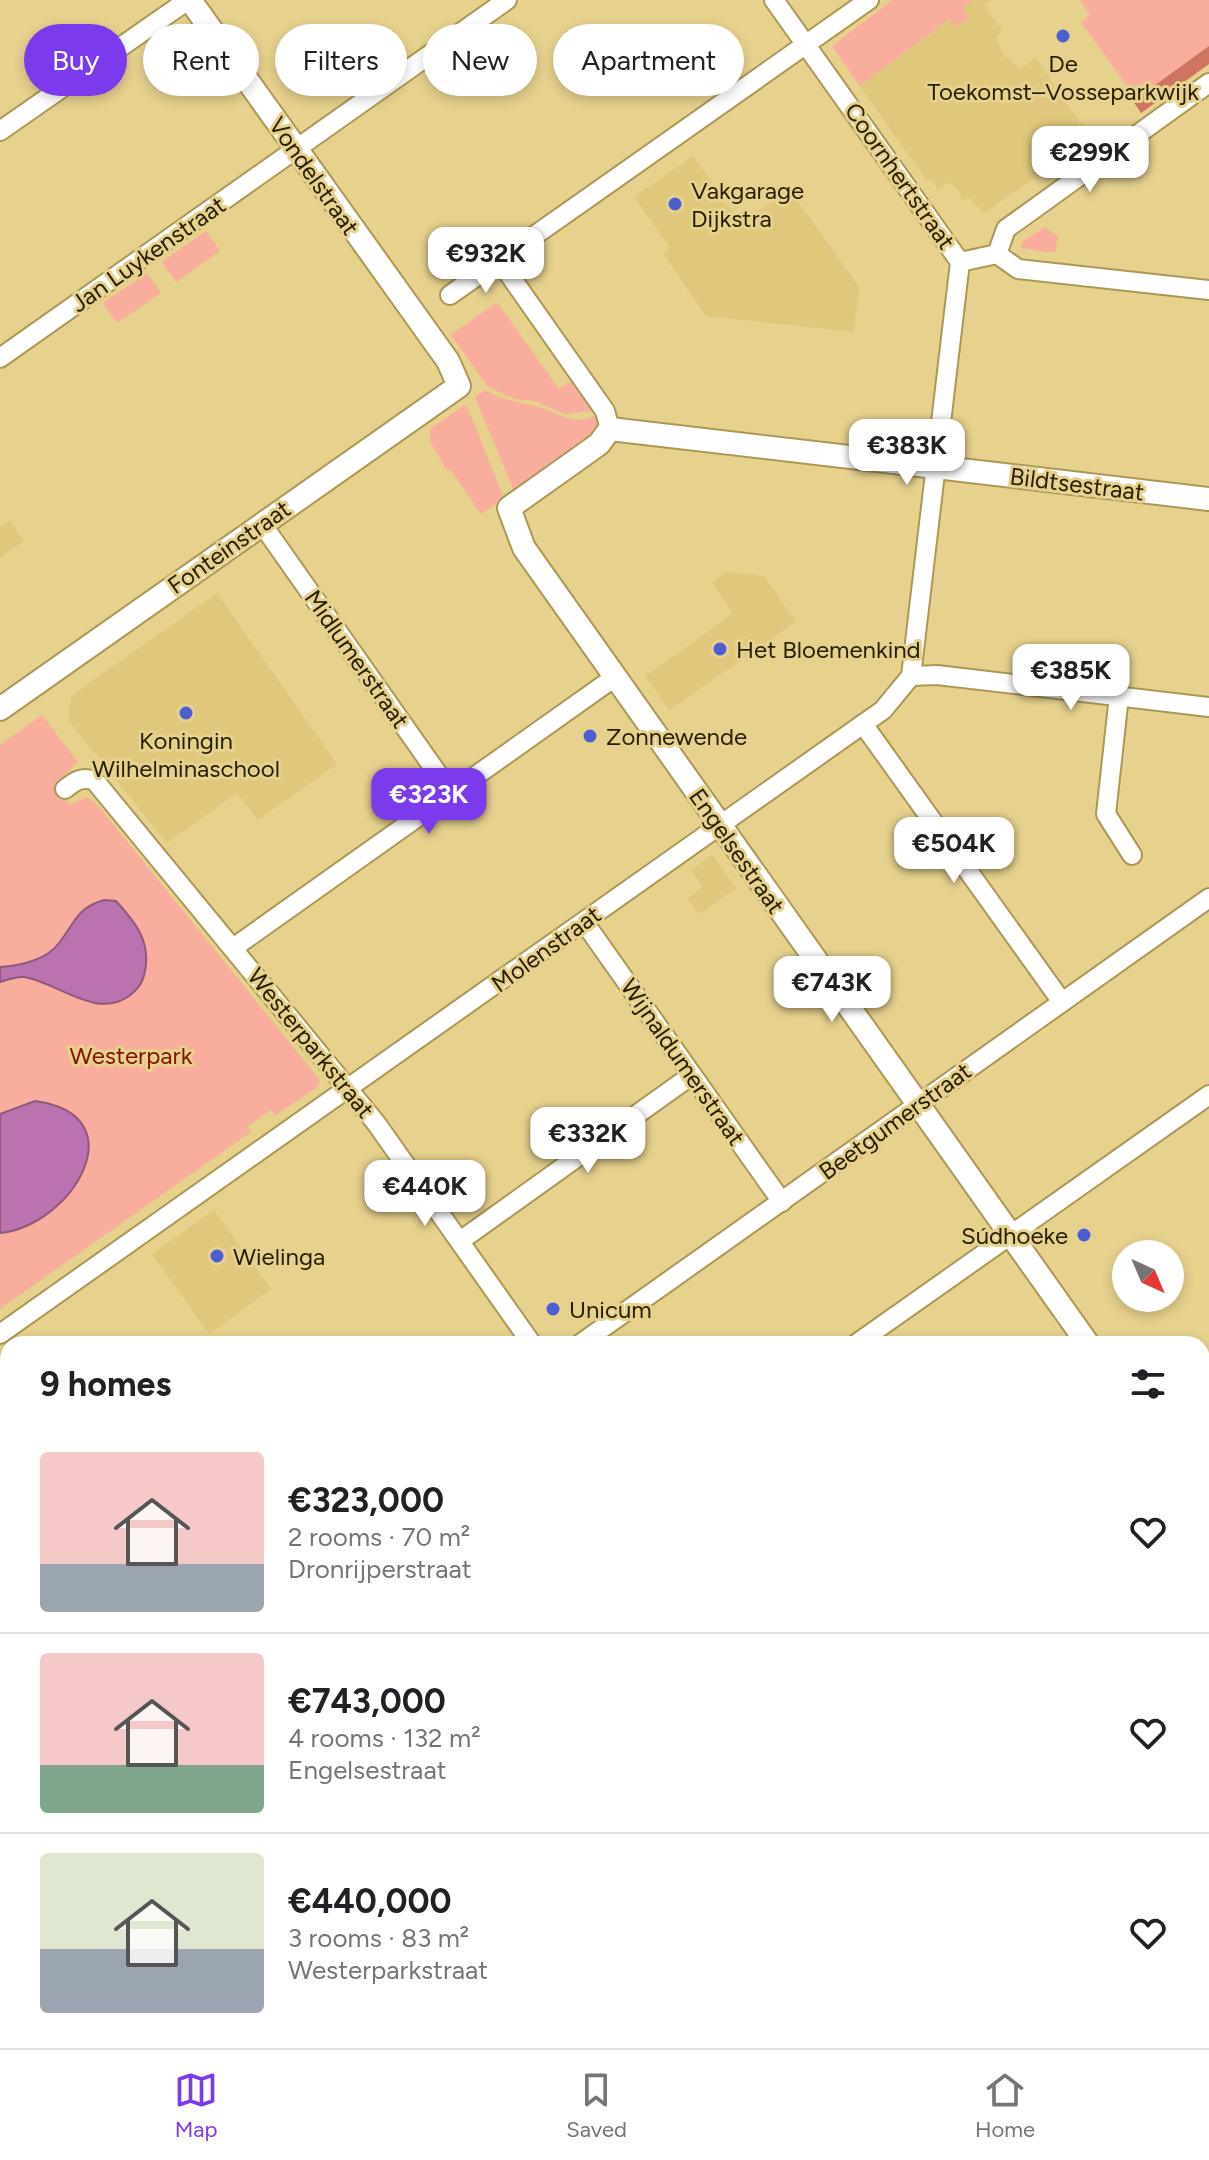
<!DOCTYPE html>
<meta charset="utf-8">
<style>
:root{--surface:#fff;--page:#f6f6f6;--text:#202124;--muted:#757577;--line:#e0e0e0;--accent:#7c3aed}
body{margin:0;font-family:Figtree,sans-serif;background:var(--page);color:var(--text);height:100vh;display:flex;flex-direction:column;font-size:30px;white-space:nowrap}
*{box-sizing:border-box;margin:0}
p{font-size:26px;color:var(--muted)}
.icon{flex:none;width:44px;height:44px;fill:none;stroke:currentColor;stroke-width:2;stroke-linecap:round;stroke-linejoin:round}
.map{position:relative;flex:1;overflow:hidden}
.drawer{position:absolute;left:0px;top:1336px;width:1210px;height:712px;display:flex;flex-direction:column;background:var(--surface);border-radius:24px 24px 0 0;box-shadow:0 4px 12px #0003}
.drawer>*{flex:none}
.top-card{position:absolute;left:24px;top:24px;width:800px;height:72px;display:flex;gap:16px}
.needle{width:52px;rotate:136deg}
.tools{position:absolute;left:1112px;top:1240px;display:grid;gap:16px}
.tools a{display:grid;place-items:center;width:72px;height:72px;border-radius:50%;background:var(--surface);box-shadow:0 4px 12px #0003;font-size:40px}
.price{position:absolute;translate:-50% -68px;padding:0 18px;border-radius:16px;background:#fff;color:#222;font-size:26px;line-height:52px;filter:drop-shadow(0 2px 4px #0008)}
.price::after{content:'';position:absolute;left:50%;top:48px;width:24px;height:18px;margin-left:-12px;background:inherit;clip-path:polygon(0 0,100% 0,50% 100%)}
.price.current{background:var(--accent);color:#fff}
ul{padding:0;list-style:none}
li{display:flex;align-items:center;gap:24px;height:200px;padding:0 40px}
li+li{border-top:2px solid var(--line)}
li span{display:grid;place-items:center;flex:none;width:224px;height:160px;border-radius:8px;color:#555}
li>.icon{margin-inline-start:auto}
span .icon{width:96px;height:96px;fill:#fffc;stroke-width:1}
li b{font-size:34px}
h2{display:flex;justify-content:space-between;align-items:center;height:96px;padding:0 40px;font-size:34px}
.tag{padding:0 28px;border-radius:36px;background:var(--surface);box-shadow:0 4px 12px #0003;font-size:28px;line-height:72px}
.tag.current{background:var(--accent);color:#fff}
.dock{display:flex;justify-content:space-around;align-items:center;height:112px;border-top:2px solid var(--line);background:var(--surface);font-size:22px;color:var(--muted)}
.dock a{display:grid;justify-items:center;gap:4px}
.dock .current{color:var(--accent)}
.map>svg:first-child{display:block}
.built{fill:#dfc87c}
.green{fill:#f9ad9c}
.forest{fill:#cf7461}
.water{fill:#ba73ae;stroke:#8e5a7b;stroke-width:2}
.lines{fill:none;stroke-linecap:round;stroke-linejoin:round}
.minor-casing{stroke:#ac9855;stroke-width:22}
.tertiary-casing{stroke:#ac9855;stroke-width:26}
.secondary-casing{stroke:#ac9855;stroke-width:30}
.minor{stroke:#fff;stroke-width:18}
.tertiary{stroke:#fff;stroke-width:22}
.secondary{stroke:#fff;stroke-width:26}
.poi-dot{fill:#4d5dd2;stroke:#e6d18d;stroke-width:3}
.labels{text-anchor:middle;dominant-baseline:central;stroke-width:6;stroke-linejoin:round;paint-order:stroke}
.poi-label{font-size:24px;fill:#271f03;stroke:#e6d18d;text-anchor:start}
.street-label{font-size:24px;fill:#271f03;stroke:#e6d18d}
.park-label{font-size:24px;fill:#821300;stroke:#e6d18d}
</style>
<div class="map">
<svg width="1209" height="2048" viewBox="0 0 1209 2048">
<rect width="100%" height="100%" fill="#e6d18d"/>
<g class="built">
<path d="M 975,0 L 991,0 L 984,5 L 1002,30 L 996,38 L 1005,56 L 1020,69 L 1036,58 L 1095,145 L 1046,180 L 1039,175 L 984,213 L 968,197 L 962,201 L 958,189 L 949,182 L 938,190 L 931,179 L 927,181 L 860,86 L 951,19 L 957,27 L 969,19 L 963,8 Z"/>
<path d="M 693,156 L 741,223 L 789,189 L 859,287 L 854,332 L 706,316 L 663,254 L 670,248 L 634,197 Z"/>
<path d="M 10,521 L 24,541 L 0,558 L 0,528 Z"/>
<path d="M 727,572 L 764,576 L 796,622 L 669,710 L 645,676 L 733,614 L 712,582 Z"/>
<path d="M 217,593 L 337,764 L 258,820 L 237,793 L 167,843 L 68,720 L 71,696 Z"/>
<path d="M 712,855 L 736,888 L 699,914 L 688,898 L 703,887 L 691,870 Z"/>
<path d="M 214,1210 L 271,1289 L 209,1334 L 152,1254 Z"/>
<path d="M 0,1581 L 8,1592 L 8,1755 L 0,1794 Z"/>
</g>
<g class="green">
<path d="M 893,0 L 975,0 L 963,8 L 969,18 L 957,27 L 950,19 L 860,86 L 832,46 Z"/>
<path d="M 1080,0 L 1209,0 L 1209,46 L 1133,101 L 1125,91 L 1128,87 L 1081,22 L 1090,15 Z"/>
<path d="M 1045,227 L 1058,237 L 1055,253 L 1021,248 L 1022,242 Z"/>
<path d="M 206,231 L 220,251 L 176,282 L 162,262 Z"/>
<path d="M 147,273 L 161,293 L 117,323 L 103,303 Z"/>
<path d="M 497,302 L 559,389 L 573,380 L 594,411 L 564,414 L 536,401 L 515,399 L 488,387 L 451,335 Z"/>
<path d="M 485,390 C 508,402 512,400 535,406 C 559,412 570,427 597,415 L 598,428 L 593,436 L 514,491 L 475,397 Z"/>
<path d="M 466,404 L 504,498 L 481,514 L 450,469 L 446,469 L 430,441 L 430,429 Z"/>
<path d="M 42,715 L 78,762 L 54,785 L 70,805 L 86,797 L 96,803 L 320,1080 L 316,1088 L 276,1115 L 271,1110 L 248,1126 L 251,1132 L 0,1309 L 0,745 Z"/>
</g>
<path class="forest" d="M 1209,46 L 1209,64 L 1141,113 L 1133,101 Z"/>
<g class="water">
<path d="M 104,900 L 116,901 C 135,922 151,941 145,971 C 143,983 138,989 129,996 C 96,1020 57,982 24,977 C 16,976 7,980 0,982 L 0,967 C 19,966 47,960 59,943 C 75,923 76,908 104,900 Z"/>
<path d="M 35,1101 C 139,1115 72,1226 0,1233 L 0,1114 Z"/>
<path d="M 0,1972 L 8,1975 L 8,2040 L 179,2040 L 192,2048 L 0,2048 Z"/>
</g>
<g class="lines">
<g class="minor-casing">
<g id="minor">
<path d="M 0,131 L 188,0"/>
<path d="M 997,254 L 1018,269 L 1209,290"/>
<path d="M 499,260 L 605,411 L 610,429"/>
<path d="M 960,262 L 997,254 L 1006,229 L 1209,83"/>
<path d="M 450,295 L 869,0"/>
<path d="M 0,358 L 507,0"/>
<path d="M 262,524 L 452,794"/>
<path d="M 911,676 L 937,675 L 1209,707"/>
<path d="M 1119,696 L 1106,814 L 1132,855"/>
<path d="M 863,724 L 1062,1002"/>
<path d="M 65,789 C 75,781 82,776 95,781 L 376,1123 L 532,1344"/>
<path d="M 584,922 L 782,1202"/>
<path d="M 233,948 L 615,677"/>
<path d="M 460,1241 L 692,1075"/>
<path d="M 0,1334 L 883,710 L 911,676 L 960,262 L 774,0"/>
<path d="M 580,1344 L 1209,898"/>
<path d="M 856,1344 L 1209,1095"/>
<path d="M 1202,1882 L 1209,1877"/>
<path d="M 1185,2040 L 1190,2048"/>
<path d="M 970,2048 L 979,2040"/>
</g>
</g>
<g class="tertiary-casing">
<g id="tertiary">
<path d="M 0,709 L 459,386 L 448,361 L 190,0"/>
<path d="M 1088,1344 L 524,548 L 509,508 L 599,444 L 610,429 L 1209,499"/>
<path d="M 1202,1507 L 1209,1517"/>
</g>
</g>
<g class="secondary-casing">
<g id="secondary">
<path d="M 1202,1415 L 1209,1410"/>
<path d="M 0,1537 L 8,1548"/>
<path d="M 1,1865 L 8,1841"/>
<path d="M 0,1932 L 8,1933"/>
<path d="M 291,2040 L 299,2048"/>
<path d="M 381,2048 L 382,2040"/>
</g>
</g>
<use href="#minor" class="minor"/>
<use href="#tertiary" class="tertiary"/>
<use href="#secondary" class="secondary"/>
</g>
<g class="poi-dot">
<circle cx="1063" cy="36" r="8"/>
<circle cx="675" cy="204" r="8"/>
<circle cx="720" cy="649" r="8"/>
<circle cx="186" cy="713" r="8"/>
<circle cx="590" cy="736" r="8"/>
<circle cx="1084" cy="1235" r="8"/>
<circle cx="217" cy="1256" r="8"/>
<circle cx="553" cy="1309" r="8"/>
</g>
<g class="labels">
<g class="poi-label">
<text x="1063" y="63" text-anchor="middle">De<tspan x="1063" dy="28">Toekomst–Vosseparkwijk</tspan></text>
<text x="691" y="190">Vakgarage<tspan x="691" dy="28">Dijkstra</tspan></text>
<text x="736" y="649">Het Bloemenkind</text>
<text x="606" y="736">Zonnewende</text>
<text x="186" y="740" text-anchor="middle">Koningin<tspan x="186" dy="28">Wilhelminaschool</tspan></text>
<text x="1068" y="1235" text-anchor="end">Súdhoeke</text>
<text x="233" y="1256">Wielinga</text>
<text x="569" y="1309">Unicum</text>
</g>
<g class="street-label">
<text transform="translate(314 176) rotate(55)">Vondelstraat</text>
<text transform="translate(900 176) rotate(55)">Coornhertstraat</text>
<text transform="translate(148 254) rotate(-35)">Jan Luykenstraat</text>
<text transform="translate(1077 484) rotate(7)">Bildtsestraat</text>
<text transform="translate(229 547) rotate(-35)">Fonteinstraat</text>
<text transform="translate(357 659) rotate(55)">Midlumerstraat</text>
<text transform="translate(737 851) rotate(55)">Engelsestraat</text>
<text transform="translate(546 949) rotate(-36)">Molenstraat</text>
<text transform="translate(311 1043) rotate(51)">Westerparkstraat</text>
<text transform="translate(683 1062) rotate(55)">Wijnaldumerstraat</text>
<text transform="translate(895 1121) rotate(-36)">Beetgumerstraat</text>
</g>
<g class="park-label">
<text x="131" y="1055">Westerpark</text>
</g>
</g>
</svg>
<div class="tools">
<a><svg class="needle" viewBox="-14 -14 28 28"><path d="M0-13l5 13h-10z" fill="#e53935"/><path d="M0 13l5-13h-10z" fill="#757577"/></svg></a>
</div>
<b class="price" style="left:1090px;top:194px">€299K</b>
<b class="price" style="left:486px;top:295px">€932K</b>
<b class="price" style="left:907px;top:487px">€383K</b>
<b class="price" style="left:1071px;top:712px">€385K</b>
<b class="price current" style="left:429px;top:836px">€323K</b>
<b class="price" style="left:954px;top:885px">€504K</b>
<b class="price" style="left:832px;top:1024px">€743K</b>
<b class="price" style="left:588px;top:1175px">€332K</b>
<b class="price" style="left:425px;top:1228px">€440K</b>
<div class="top-card">
<a class="tag current">Buy</a>
<a class="tag">Rent</a>
<a class="tag">Filters</a>
<a class="tag">New</a>
<a class="tag">Apartment</a>
</div>
<section class="drawer">
<h2>9 homes<svg class="icon" aria-label="filters" viewBox="0 0 24 24"><path d="M4 7h16M4 17h16"/><circle cx="9" cy="7" r="2"/><circle cx="15" cy="17" r="2"/></svg></h2>
<ul>
<li><span style="background:linear-gradient(#f6c9c9 70%,#9aa5b1 0)"><svg class="icon" aria-label="home" viewBox="0 0 24 24"><path d="M3 11l9-7 9 7M6 9v11h12V9"/></svg></span><div><b>€323,000</b><p>2 rooms · 70 m²</p><p>Dronrijperstraat</p></div><svg class="icon" aria-label="heart" viewBox="0 0 24 24"><path d="M12 20l-8-8c-3-5 5-10 8-4 3-6 11-1 8 4z"/></svg></li>
<li><span style="background:linear-gradient(#f6c9c9 70%,#7fa58c 0)"><svg class="icon" aria-label="home" viewBox="0 0 24 24"><path d="M3 11l9-7 9 7M6 9v11h12V9"/></svg></span><div><b>€743,000</b><p>4 rooms · 132 m²</p><p>Engelsestraat</p></div><svg class="icon" aria-label="heart" viewBox="0 0 24 24"><path d="M12 20l-8-8c-3-5 5-10 8-4 3-6 11-1 8 4z"/></svg></li>
<li><span style="background:linear-gradient(#dfe7d0 60%,#9aa5b1 0)"><svg class="icon" aria-label="home" viewBox="0 0 24 24"><path d="M3 11l9-7 9 7M6 9v11h12V9"/></svg></span><div><b>€440,000</b><p>3 rooms · 83 m²</p><p>Westerparkstraat</p></div><svg class="icon" aria-label="heart" viewBox="0 0 24 24"><path d="M12 20l-8-8c-3-5 5-10 8-4 3-6 11-1 8 4z"/></svg></li>
</ul>
</section>
</div>
<nav class="dock">
<a class="current"><svg class="icon" aria-label="map" viewBox="0 0 24 24"><path d="M3 6l6-2 6 2 6-2v14l-6 2-6-2-6 2zM9 4v14M15 6v14"/></svg>Map</a>
<a><svg class="icon" aria-label="saved" viewBox="0 0 24 24"><path d="M7 4h10v16l-5-4-5 4z"/></svg>Saved</a>
<a><svg class="icon" aria-label="home" viewBox="0 0 24 24"><path d="M3 11l9-7 9 7M6 9v11h12V9"/></svg>Home</a>
</nav>
